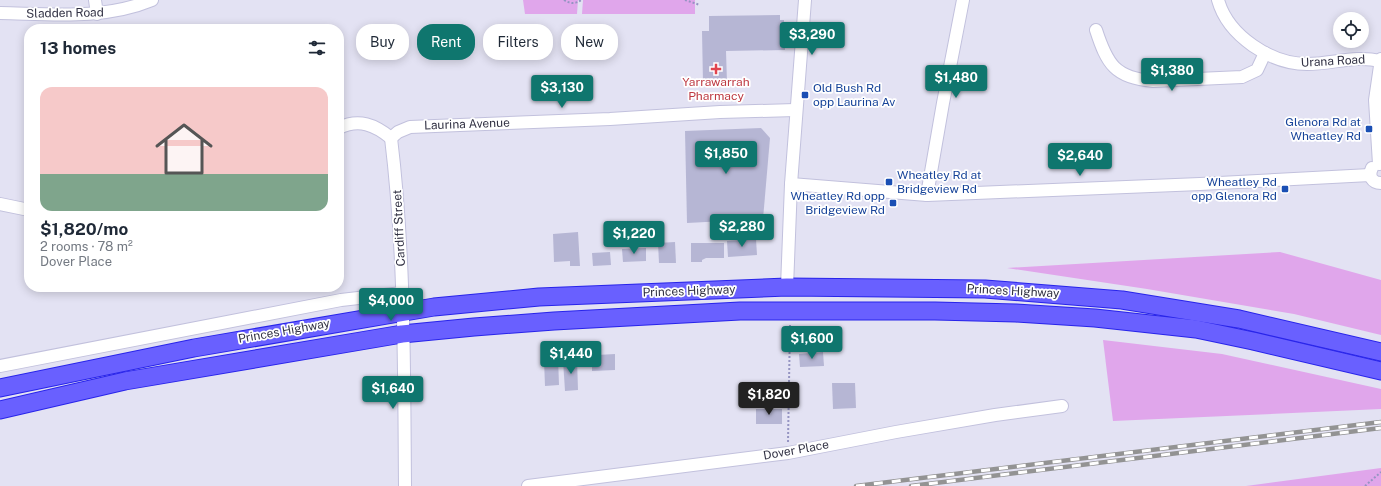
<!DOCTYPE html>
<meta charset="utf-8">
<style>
:root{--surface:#fff;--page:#f2f2f3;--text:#1f2937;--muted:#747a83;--accent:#0f766e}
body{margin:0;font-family:"Public Sans",sans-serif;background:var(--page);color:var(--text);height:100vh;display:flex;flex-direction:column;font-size:15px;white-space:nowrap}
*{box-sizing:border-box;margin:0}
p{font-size:13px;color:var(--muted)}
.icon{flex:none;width:22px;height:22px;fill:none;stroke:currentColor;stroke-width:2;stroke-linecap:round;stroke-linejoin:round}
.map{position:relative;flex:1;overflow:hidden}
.panel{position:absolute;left:24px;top:24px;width:320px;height:268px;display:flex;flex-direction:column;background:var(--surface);border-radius:16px;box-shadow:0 2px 10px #0003}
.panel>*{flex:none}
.top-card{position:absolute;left:356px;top:24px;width:380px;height:36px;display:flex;gap:8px}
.tools{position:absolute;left:1333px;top:12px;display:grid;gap:8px}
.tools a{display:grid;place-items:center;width:36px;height:36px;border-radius:50%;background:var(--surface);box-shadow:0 2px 10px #0003;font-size:20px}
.price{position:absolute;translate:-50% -34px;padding:0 9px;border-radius:4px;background:var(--accent);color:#fff;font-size:13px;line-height:26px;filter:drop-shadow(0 1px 2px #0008)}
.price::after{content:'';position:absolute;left:50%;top:24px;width:12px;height:9px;margin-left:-6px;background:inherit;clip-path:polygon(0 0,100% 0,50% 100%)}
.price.current{background:#222;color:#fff}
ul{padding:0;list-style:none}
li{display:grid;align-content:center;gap:8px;height:212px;padding:0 16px}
li span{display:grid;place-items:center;height:124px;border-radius:12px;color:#555}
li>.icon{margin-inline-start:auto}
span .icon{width:72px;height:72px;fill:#fffc;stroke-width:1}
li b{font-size:17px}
h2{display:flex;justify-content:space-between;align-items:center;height:48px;padding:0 16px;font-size:17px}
.pill{padding:0 14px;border-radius:16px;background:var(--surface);box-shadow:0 2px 10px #0003;font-size:14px;line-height:36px}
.pill.current{background:var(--accent);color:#fff}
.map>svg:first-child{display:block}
.green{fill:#e0a6eb}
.building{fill:#b6b6d4}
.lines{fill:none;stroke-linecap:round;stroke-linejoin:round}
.minor-casing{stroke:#c2c1dd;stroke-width:14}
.highway-casing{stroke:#2824ea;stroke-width:19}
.path{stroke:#9594c2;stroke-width:2;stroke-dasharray:2 2;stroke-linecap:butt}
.minor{stroke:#fff;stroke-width:12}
.highway{stroke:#6960ff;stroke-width:17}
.rail-casing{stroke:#939393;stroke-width:4.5}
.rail{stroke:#fff;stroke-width:3;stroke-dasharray:9;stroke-linecap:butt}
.health-dot{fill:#e0444e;stroke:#fff;stroke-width:1.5}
.transit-dot{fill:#1a4fb4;stroke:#fff;stroke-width:1.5}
.labels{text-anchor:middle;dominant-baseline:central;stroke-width:3.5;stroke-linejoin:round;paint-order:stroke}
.street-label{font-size:12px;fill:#323244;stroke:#fff}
.health-label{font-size:12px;fill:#be3a42;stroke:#fff}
.transit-label{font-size:12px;fill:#164399;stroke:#fff;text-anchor:end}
</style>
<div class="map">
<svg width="1381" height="486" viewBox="0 0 1381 486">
<rect width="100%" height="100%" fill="#e3e2f3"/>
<g class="green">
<path d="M 523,0 L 578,0 L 577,14 L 525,14 Z"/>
<path d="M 583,0 L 695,0 L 695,14 L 582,14 Z"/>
<path d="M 1280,252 L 1381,280 L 1381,335 L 1294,314 L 1147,289 L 1007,268 Z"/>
<path d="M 1103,340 L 1222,354 L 1381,389 L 1381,409 L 1113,421 Z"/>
<path d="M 1381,468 L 1381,486 L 1246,486 Z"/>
</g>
<g class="building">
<path d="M 780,15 L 780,20 L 784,20 L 785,50 L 726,51 L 727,83 L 703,83 L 702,31 L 709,31 L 709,16 Z"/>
<path d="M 761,128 L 770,138 L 763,219 L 687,223 L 685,131 Z"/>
<path d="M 578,232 L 580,266 L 570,266 L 570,261 L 554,262 L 553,234 Z"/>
<path d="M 756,239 L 757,255 L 728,257 L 727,241 Z"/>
<path d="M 675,242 L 676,263 L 659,263 L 658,243 Z"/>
<path d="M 691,243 L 724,243 L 724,258 L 706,258 L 702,260 L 702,262 L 691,262 Z"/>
<path d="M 646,248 L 646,261 L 623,262 L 622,249 Z"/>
<path d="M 610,252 L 611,265 L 593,266 L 592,253 Z"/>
<path d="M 823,352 L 824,366 L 800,367 L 799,354 Z"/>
<path d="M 615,354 L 615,370 L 592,371 L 592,363 L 597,362 L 597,355 Z"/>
<path d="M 550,357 L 558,357 L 559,385 L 545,386 L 544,360 L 550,359 Z"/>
<path d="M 577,359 L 578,390 L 565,391 L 563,360 Z"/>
<path d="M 832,383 L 855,383 L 856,408 L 833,409 Z"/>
<rect x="756" y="409" width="26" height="15"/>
</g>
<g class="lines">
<g class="minor-casing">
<g id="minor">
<path d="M 95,0 L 97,14"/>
<path d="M 1218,0 C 1228,36 1271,64 1307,64 C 1332,64 1356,55 1380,61"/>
<path d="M 0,13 C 51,14 104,20 152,0"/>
<path d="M 1096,30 C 1107,64 1115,78 1153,81 L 1242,77 L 1257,70 L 1265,53"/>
<path d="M 339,128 C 359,118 375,125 391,138 L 398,132 L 410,127 L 610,119 L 720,112 L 795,110"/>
<path d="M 391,138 C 405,253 404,370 405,486"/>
<path d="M 1379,164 L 1375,100 L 1381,59"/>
<path d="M 1372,168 C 1368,176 1372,183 1381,183"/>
<path d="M 791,184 L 927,195 L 1200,184 L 1370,175"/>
<path d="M 927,195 L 943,103 L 963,0"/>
<path d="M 0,204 L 29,210"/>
<path d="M 787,287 L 791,184 L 805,0"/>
<path d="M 0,366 L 341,300 L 402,293"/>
<path d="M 528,486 L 788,453 L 896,432 L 995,415 L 1062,406"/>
</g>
</g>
<g class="highway-casing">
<g id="highway">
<path d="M 0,388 L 194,348 L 434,307 L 539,297 L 787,287 L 985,289 L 1122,300 L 1239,319 L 1381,352"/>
<path d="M 0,410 L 125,381 L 402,334 L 474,327 L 554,321 L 740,311 L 935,311 L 1016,313 L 1095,318 L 1196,329 L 1253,341 L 1381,371"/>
</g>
</g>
<g class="path">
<path d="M 564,0 C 570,4 576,4 581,0"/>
<path d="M 685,0 L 700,5"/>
<path d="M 788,442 L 790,325"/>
<path d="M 1365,486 L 1381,472"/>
</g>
<use href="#minor" class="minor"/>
<use href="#highway" class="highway"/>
<g class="rail-casing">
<g id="rail">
<path d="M 856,486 L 1381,422"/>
<path d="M 911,486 L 1381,428"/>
</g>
</g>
<use href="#rail" class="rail"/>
</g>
<path class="health-dot" d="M714 63h4v4h4v4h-4v4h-4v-4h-4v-4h4z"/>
<g class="transit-dot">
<rect x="801" y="91" width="8" height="8" rx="2"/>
<rect x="1365" y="125" width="8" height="8" rx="2"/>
<rect x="885" y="178" width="8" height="8" rx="2"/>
<rect x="1281" y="185" width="8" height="8" rx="2"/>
<rect x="889" y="199" width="8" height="8" rx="2"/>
</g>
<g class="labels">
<g class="street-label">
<text transform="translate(65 13) rotate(-1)">Sladden Road</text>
<text transform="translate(1333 61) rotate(-3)">Urana Road</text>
<text transform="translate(467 124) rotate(-2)">Laurina Avenue</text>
<text transform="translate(399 228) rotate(-93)">Cardiff Street</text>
<text transform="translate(689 291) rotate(-2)">Princes Highway</text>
<text transform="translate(1013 291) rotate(3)">Princes Highway</text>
<text transform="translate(284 331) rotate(-10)">Princes Highway</text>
<text transform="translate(796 450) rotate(-10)">Dover Place</text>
</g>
<g class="health-label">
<text x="716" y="82">Yarrawarrah<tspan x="716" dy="14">Pharmacy</tspan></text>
</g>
<g class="transit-label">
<text x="813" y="88" text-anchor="start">Old Bush Rd<tspan x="813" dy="14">opp Laurina Av</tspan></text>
<text x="1361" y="122">Glenora Rd at<tspan x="1361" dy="14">Wheatley Rd</tspan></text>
<text x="897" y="175" text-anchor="start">Wheatley Rd at<tspan x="897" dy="14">Bridgeview Rd</tspan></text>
<text x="1277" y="182">Wheatley Rd<tspan x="1277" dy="14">opp Glenora Rd</tspan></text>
<text x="885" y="196">Wheatley Rd opp<tspan x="885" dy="14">Bridgeview Rd</tspan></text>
</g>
</g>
</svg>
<div class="tools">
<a><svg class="icon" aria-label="locate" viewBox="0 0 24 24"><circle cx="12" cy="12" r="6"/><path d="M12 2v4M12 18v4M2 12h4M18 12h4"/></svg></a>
</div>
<b class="price" style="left:812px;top:56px">$3,290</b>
<b class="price" style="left:1172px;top:92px">$1,380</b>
<b class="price" style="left:956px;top:99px">$1,480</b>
<b class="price" style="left:562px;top:109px">$3,130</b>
<b class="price" style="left:726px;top:175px">$1,850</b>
<b class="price" style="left:1080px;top:177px">$2,640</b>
<b class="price" style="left:742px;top:248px">$2,280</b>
<b class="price" style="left:634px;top:255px">$1,220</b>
<b class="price" style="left:391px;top:322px">$4,000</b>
<b class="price" style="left:812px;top:360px">$1,600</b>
<b class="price" style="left:571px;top:375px">$1,440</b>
<b class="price" style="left:393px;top:410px">$1,640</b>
<b class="price current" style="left:769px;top:416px">$1,820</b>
<div class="top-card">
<a class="pill">Buy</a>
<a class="pill current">Rent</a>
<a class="pill">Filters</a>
<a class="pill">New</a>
</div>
<section class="panel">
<h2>13 homes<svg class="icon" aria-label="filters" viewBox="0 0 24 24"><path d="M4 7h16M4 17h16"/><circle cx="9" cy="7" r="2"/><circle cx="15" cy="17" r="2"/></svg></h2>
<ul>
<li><span style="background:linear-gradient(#f6c9c9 70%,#7fa58c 0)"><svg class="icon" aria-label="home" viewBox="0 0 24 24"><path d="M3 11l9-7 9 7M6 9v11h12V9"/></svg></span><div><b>$1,820/mo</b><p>2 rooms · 78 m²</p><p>Dover Place</p></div></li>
</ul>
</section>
</div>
